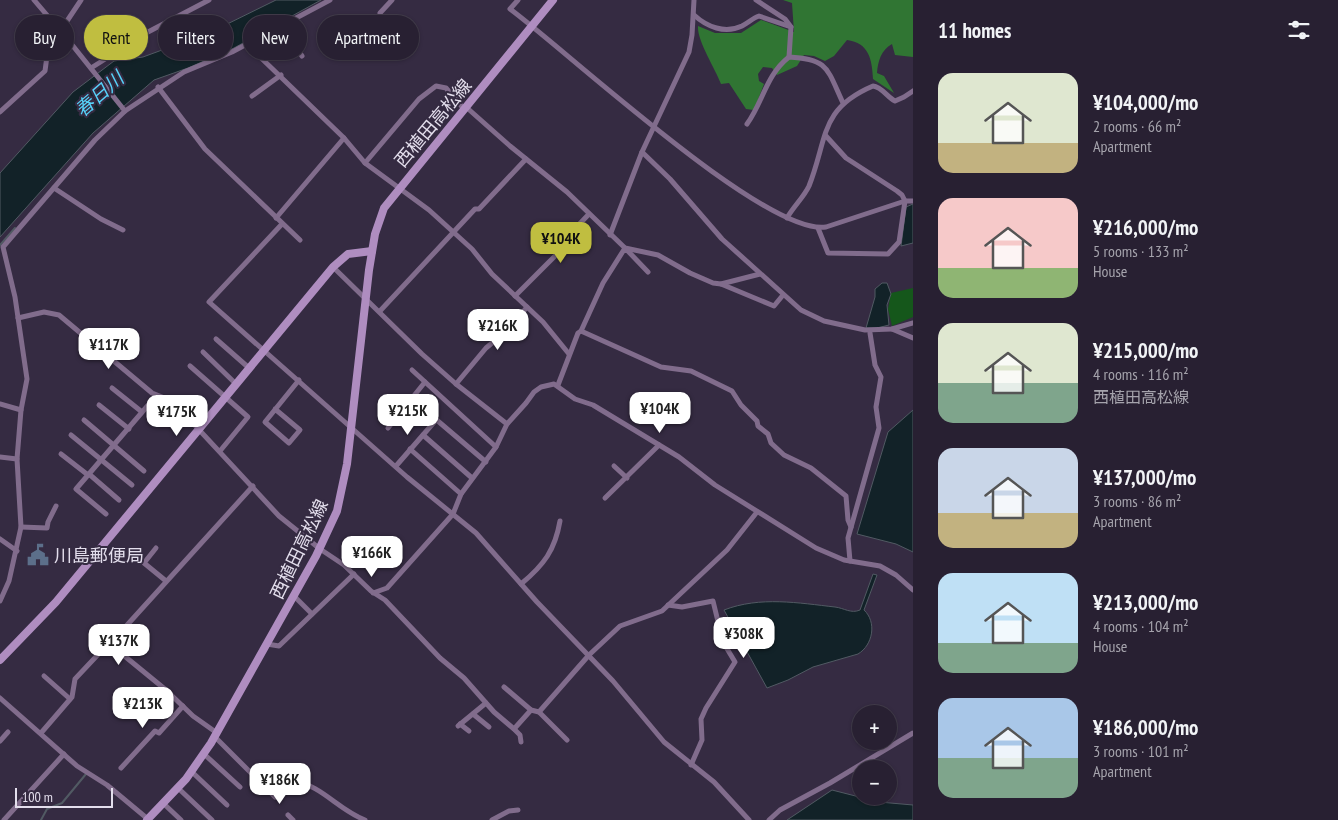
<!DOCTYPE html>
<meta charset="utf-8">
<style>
:root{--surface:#282032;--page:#30283a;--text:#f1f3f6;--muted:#a5a3ac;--line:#443e4d;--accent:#c0be40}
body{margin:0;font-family:"PT Sans Narrow","Noto Sans JP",sans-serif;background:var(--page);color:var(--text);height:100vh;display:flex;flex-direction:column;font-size:19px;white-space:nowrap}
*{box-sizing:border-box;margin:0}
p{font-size:16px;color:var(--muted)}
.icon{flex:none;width:28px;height:28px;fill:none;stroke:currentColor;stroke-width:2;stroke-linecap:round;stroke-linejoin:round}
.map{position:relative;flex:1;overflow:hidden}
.sheet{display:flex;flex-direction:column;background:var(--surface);width:425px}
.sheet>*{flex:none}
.banner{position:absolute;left:15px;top:15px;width:475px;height:45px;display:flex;gap:10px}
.tools{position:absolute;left:852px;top:705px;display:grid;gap:10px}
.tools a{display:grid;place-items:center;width:45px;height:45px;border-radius:50%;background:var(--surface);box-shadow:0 1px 4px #0004,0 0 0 1px var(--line);font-size:25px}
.scale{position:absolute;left:15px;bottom:12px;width:98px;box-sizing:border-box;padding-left:5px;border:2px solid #e3deec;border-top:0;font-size:14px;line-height:18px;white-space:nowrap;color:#e3deec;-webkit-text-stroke:4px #352b42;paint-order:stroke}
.price{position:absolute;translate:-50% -42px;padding:0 11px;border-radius:10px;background:#fff;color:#222;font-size:16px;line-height:32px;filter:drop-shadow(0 1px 2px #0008)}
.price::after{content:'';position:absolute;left:50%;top:30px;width:15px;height:11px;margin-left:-8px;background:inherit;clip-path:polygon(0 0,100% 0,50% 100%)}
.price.current{background:var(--accent);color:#111}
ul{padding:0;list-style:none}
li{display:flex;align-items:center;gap:15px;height:125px;padding:0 25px}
li span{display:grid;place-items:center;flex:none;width:140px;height:100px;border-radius:15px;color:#555}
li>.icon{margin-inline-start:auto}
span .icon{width:60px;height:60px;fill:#fffc;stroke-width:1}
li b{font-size:21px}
h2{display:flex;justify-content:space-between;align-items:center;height:60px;padding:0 25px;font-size:21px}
.tag{padding:0 18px;border-radius:22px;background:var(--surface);box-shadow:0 1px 4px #0004,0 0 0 1px var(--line);font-size:18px;line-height:45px}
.tag.current{background:var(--accent);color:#111}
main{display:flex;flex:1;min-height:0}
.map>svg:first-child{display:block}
.green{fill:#15571b}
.forest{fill:#307533}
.water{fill:#122228;stroke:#515a63}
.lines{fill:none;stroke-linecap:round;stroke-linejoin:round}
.stream{stroke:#515a63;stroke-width:2}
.street{stroke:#816c8c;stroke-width:5}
.secondary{stroke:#af8dc0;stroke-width:8}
.labels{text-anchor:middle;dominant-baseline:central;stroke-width:4;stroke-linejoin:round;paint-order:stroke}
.street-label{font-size:18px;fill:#e3deec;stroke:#352b42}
.poi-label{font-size:18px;fill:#e3deec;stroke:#352b42;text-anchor:start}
.water-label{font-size:19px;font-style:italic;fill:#57d2f9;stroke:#352b42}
</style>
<main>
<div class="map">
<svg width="913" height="820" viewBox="0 0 913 820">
<rect width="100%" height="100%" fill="#352b42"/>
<path class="green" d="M 913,288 L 913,317 L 892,326 L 888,309 L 891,293 Z"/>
<path class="forest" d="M 783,0 L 913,0 L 913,57 L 895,55 L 892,44 C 881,50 878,61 877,73 L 884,76 L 894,93 L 873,79 C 872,59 869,43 847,40 L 834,56 L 825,61 L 814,56 L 804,55 L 797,66 L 777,75 L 772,68 L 763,67 L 758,74 L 759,81 L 764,84 L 754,110 L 746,109 L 729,83 L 721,84 C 715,68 697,41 698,26 L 715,33 L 741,33 L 761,20 L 794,32 L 792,3 Z"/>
<g class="water">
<path d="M 276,0 L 321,0 L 234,48 L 188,68 L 154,80 L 93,133 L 0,237 L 0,173 L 73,92 L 114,61 L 143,57 L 211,32 Z"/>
<path d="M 913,204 L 913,243 L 901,246 L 906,207 Z"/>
<path d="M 882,283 L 887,283 L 891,294 L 887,305 L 889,325 L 877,328 L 866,328 L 875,297 L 875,289 Z"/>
<path d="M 913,410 L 913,552 L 896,544 L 857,534 L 888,432 Z"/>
<path d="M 873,574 L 877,575 L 864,610 C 877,622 873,645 858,654 L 813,667 L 788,680 L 767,688 L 724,610 C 760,596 799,603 835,607 C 844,608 851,614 860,610 Z"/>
<path d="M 832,790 L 879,802 L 913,805 L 913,820 L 787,820 Z"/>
</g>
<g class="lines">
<g class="stream">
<path d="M 0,245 L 15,228"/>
<path d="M 41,820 L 47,809 L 62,803 L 86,774"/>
</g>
<g class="street">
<path d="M 34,0 L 69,41 L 125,111"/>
<path d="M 518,0 L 510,9 C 566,50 765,236 826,227 L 905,201 L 913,201"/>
<path d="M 694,0 L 692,35 L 689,52 L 642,152 L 670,179 L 722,239 L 801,310 L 824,321 L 865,330 L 892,329 L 913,323"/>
<path d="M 756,0 L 785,19 L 791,27 L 789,57"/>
<path d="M 380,13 L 392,0"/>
<path d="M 694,15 C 707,27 725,34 742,26 C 748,23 753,18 759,16 L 791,27"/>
<path d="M 282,27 L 302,56"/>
<path d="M 61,30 L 81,0"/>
<path d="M 251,42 L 257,54 L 344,138 L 365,163"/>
<path d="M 91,68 L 148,32 L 209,0"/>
<path d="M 158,87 L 205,149 L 300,240"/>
<path d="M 252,96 L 281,75"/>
<path d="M 466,107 L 510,146 L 567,192 L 625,248 L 658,255 L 690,273 L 713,283 L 721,284 L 760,274"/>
<path d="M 464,109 L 446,88 L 436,86 L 419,99 L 365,163 L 429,210 L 472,249 L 492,274 L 543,322 L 569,354"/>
<path d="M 0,112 L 45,71 L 47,56 L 64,35"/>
<path d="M 747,124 C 763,102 766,75 789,57 C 829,59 827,69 843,103"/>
<path d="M 54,188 L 101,219 L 123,230"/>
<path d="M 276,218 L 344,138"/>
<path d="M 787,218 C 793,207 804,197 809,186 C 828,138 819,109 873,86 C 882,87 887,97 895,101 L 904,97 L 913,91"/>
<path d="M 282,224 L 209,302 L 407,477 L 476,533 L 537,602 L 613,681 L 664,742 L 714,782 L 749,820"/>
<path d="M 818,228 L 828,253 L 888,254 L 899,242 L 905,201 L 902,195 L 897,191 L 846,158 L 826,136"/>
<path d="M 610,235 L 642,152"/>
<path d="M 333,267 L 422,354 L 456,384 L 507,424"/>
<path d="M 721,284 L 774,306 L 783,295"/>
<path d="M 515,296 L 556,255 L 570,234 L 589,214"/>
<path d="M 380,311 L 475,209 L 479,209 L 526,159"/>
<path d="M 18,318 L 44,312 L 59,315 L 152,393 L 167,399 L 179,413 L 190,420 L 279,516 L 320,549 L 344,565 L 371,591 L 385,600 L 440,658 L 464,678 L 494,712 L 514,729 L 520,735 L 521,742"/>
<path d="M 892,329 L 913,338"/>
<path d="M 581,331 L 661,367 L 691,371 L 732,391 L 741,405 L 757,421 L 758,426 L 768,434 L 771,443 L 784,455 L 811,468 L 846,496 L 848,520 L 851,527"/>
<path d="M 216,339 L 249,368"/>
<path d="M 203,352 L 236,384"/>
<path d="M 190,366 L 248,417 L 220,451"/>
<path d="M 412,370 L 496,447"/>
<path d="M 456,384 L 486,348 L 509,329 L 527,307"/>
<path d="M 558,385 L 578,333 L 581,331 L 603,283 L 625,248 L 648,272"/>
<path d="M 112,388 L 142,412"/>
<path d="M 412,399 L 486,462"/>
<path d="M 0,404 L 21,410"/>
<path d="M 99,405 L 129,429"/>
<path d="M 275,409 L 300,430 L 289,443 L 265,422 L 299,380"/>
<path d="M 84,420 L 144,471"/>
<path d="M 388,428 L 425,382"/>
<path d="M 71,435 L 132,485"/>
<path d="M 423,435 L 472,478"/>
<path d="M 410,449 L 461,494"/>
<path d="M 61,454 L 88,475"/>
<path d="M 0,457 L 17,459"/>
<path d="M 396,466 L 436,420"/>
<path d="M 614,466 L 627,478"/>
<path d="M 89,474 L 119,500"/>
<path d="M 605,498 L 659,445"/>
<path d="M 106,514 L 76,489 L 156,396"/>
<path d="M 21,527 L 47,528 L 48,522 L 56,506"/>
<path d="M 0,539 L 17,551"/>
<path d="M 156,548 L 144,563 L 166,581"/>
<path d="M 850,561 L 848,538 L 879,428 L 876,407 L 881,377 L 875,365 L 870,333"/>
<path d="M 521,584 C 544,565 555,550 560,521"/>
<path d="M 373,593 L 387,588 L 453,514 L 461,494 L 496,447 L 507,424 L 526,403 L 534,392 L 541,387 L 554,384 L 575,399 L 593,405 L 679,457 L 715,485 L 816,548 L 844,560 L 880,566 L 896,575 L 913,590"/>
<path d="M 294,596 L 312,614"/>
<path d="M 0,601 L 9,581 L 21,527 L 17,459 L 21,410 L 27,379 L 15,297 L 3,247 L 95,140 L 125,111 L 184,72 L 232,52 L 330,0"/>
<path d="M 668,605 L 682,607 L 713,601 L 723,642 L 735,662 L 706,708 L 701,719 L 702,740 L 691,765"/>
<path d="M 267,644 L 279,646 L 354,574"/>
<path d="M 109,645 L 253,486"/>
<path d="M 44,676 L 70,699"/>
<path d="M 504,687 L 531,710 L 539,712 L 567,740"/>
<path d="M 0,698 L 77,766 L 107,785 L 149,820"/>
<path d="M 539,712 L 589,655 L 620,626 L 662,611 L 727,550 L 757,512"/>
<path d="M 473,714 L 489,727"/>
<path d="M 460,724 L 469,731"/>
<path d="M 458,726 L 486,703"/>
<path d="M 514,729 L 531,710"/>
<path d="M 41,733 L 72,697 L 75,679 L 107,645 L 111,645 L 166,690 L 193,716 L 217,733"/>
<path d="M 215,737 L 275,797 L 292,780 C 323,786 337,809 365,820"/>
<path d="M 0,741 L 8,732"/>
<path d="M 204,754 L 240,787"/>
<path d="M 121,768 L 155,731 L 159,733 L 183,706"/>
<path d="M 192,772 L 227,805"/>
<path d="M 178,788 L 212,820"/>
<path d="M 164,804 L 181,820"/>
<path d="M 288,815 L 293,820"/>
<path d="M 4,820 L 64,754"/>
<path d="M 492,820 L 509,811 L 518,810"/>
<path d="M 769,820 L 780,810 L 830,783 L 913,733"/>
</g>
<g class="secondary">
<path d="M 0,660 L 56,602 L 333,267 L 348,254 L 372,251"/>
<path d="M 147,820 L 186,779 L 211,743 L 316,556 L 337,511 L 347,464 L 369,270 L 375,234 L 384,208 L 553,0"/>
</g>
</g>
<defs>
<g id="civic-bare" transform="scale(1.725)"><path d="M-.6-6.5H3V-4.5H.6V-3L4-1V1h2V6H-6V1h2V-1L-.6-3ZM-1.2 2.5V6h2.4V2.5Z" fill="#5c6f8a" stroke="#352b42" stroke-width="2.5" paint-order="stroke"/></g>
</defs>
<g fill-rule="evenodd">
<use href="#civic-bare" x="38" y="555"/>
</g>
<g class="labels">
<g class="street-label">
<text transform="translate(433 123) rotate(-50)">西植田高松線</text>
<text transform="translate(299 549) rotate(-64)">西植田高松線</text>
</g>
<g class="poi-label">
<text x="54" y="555">川島郵便局</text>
</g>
<g class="water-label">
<text transform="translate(99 94) rotate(-41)">春日川</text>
</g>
</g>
</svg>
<div class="tools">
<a>+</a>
<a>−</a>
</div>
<div class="scale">100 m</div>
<b class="price current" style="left:561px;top:264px">¥104K</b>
<b class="price" style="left:498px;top:351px">¥216K</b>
<b class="price" style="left:109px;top:370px">¥117K</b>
<b class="price" style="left:660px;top:434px">¥104K</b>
<b class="price" style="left:408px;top:436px">¥215K</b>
<b class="price" style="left:177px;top:437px">¥175K</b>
<b class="price" style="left:372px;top:578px">¥166K</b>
<b class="price" style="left:744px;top:659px">¥308K</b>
<b class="price" style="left:119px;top:666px">¥137K</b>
<b class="price" style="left:143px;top:729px">¥213K</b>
<b class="price" style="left:280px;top:805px">¥186K</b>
<div class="banner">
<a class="tag">Buy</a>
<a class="tag current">Rent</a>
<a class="tag">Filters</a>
<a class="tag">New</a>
<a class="tag">Apartment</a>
</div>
</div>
<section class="sheet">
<h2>11 homes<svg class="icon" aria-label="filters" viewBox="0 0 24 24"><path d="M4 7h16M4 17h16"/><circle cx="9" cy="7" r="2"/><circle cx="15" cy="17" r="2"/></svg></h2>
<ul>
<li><span style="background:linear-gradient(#dfe7d0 70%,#c2b280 0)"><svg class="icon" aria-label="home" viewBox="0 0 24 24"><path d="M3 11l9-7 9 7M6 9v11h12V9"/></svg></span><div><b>¥104,000/mo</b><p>2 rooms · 66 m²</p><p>Apartment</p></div></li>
<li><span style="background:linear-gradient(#f6c9c9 70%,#8fb573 0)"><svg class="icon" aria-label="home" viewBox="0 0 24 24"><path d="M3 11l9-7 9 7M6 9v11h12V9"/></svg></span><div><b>¥216,000/mo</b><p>5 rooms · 133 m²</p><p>House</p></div></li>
<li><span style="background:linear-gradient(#dfe7d0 60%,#7fa58c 0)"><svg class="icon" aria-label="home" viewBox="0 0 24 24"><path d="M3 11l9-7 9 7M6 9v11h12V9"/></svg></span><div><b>¥215,000/mo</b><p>4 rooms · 116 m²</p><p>西植田高松線</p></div></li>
<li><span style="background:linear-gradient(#c9d6e8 65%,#c2b280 0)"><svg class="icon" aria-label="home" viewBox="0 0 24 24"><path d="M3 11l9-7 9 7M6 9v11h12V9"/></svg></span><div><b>¥137,000/mo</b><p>3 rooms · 86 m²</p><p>Apartment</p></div></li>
<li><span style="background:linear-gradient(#bfe0f5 70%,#7fa58c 0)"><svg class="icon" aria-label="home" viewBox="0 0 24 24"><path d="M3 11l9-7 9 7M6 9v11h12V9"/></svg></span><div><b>¥213,000/mo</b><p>4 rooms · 104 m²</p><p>House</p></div></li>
<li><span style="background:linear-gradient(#a9c7e8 60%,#7fa58c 0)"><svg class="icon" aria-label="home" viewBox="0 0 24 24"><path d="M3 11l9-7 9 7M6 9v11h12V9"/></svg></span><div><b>¥186,000/mo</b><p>3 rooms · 101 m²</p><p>Apartment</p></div></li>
</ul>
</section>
</main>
